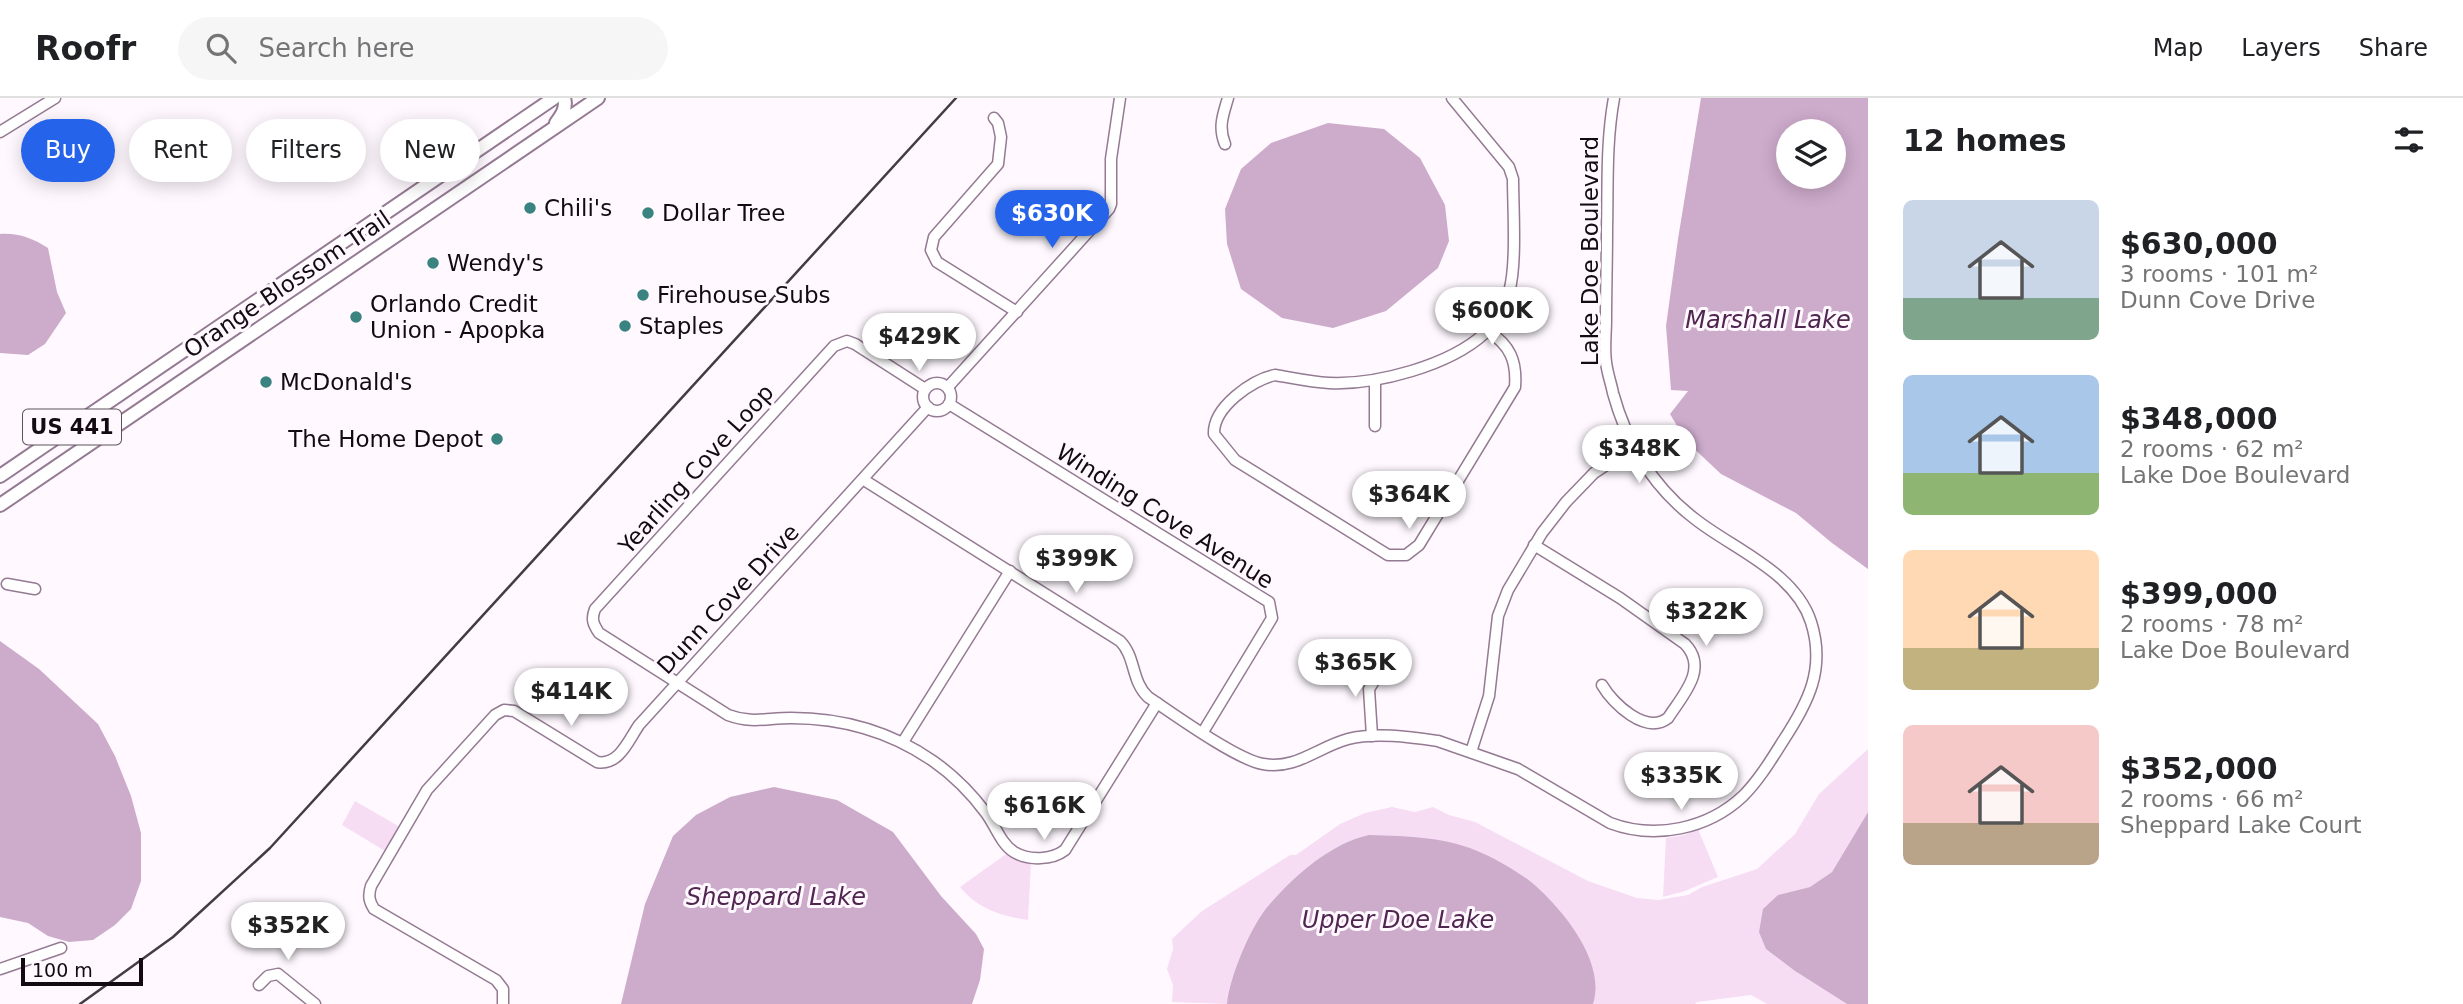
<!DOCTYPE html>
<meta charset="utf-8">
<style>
:root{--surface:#fff;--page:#f6f6f6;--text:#202124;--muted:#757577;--line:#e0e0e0;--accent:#2563eb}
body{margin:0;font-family:"DejaVu Sans",sans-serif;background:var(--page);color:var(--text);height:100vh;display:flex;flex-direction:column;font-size:26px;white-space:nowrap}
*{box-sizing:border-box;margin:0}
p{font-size:23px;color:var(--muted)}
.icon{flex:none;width:38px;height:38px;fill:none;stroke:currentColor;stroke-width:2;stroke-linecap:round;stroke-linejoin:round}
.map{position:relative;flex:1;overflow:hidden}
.panel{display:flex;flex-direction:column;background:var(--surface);width:595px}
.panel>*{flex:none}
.guide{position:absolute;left:21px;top:21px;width:665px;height:63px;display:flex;gap:14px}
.tools{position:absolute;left:1776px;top:21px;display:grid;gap:14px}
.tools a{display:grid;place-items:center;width:70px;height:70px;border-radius:50%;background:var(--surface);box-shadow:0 4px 18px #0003;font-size:35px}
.scale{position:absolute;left:21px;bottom:18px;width:122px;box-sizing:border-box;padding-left:7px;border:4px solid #130a13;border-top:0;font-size:19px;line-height:24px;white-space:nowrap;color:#130a13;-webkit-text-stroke:5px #fff9ff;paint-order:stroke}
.price{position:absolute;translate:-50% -60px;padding:0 16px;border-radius:24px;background:#fff;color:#222;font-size:23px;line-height:46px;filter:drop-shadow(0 2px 4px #0008)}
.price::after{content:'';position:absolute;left:50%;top:42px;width:21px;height:16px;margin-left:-10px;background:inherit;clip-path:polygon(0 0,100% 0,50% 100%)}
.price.active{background:var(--accent);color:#fff}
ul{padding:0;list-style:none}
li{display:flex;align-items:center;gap:21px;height:175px;padding:0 35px}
li span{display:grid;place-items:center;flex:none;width:196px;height:140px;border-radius:10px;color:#555}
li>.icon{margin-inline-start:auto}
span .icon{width:84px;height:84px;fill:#fffc;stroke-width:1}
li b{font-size:30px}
h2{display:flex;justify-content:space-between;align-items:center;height:84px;padding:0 35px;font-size:30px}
.tag{padding:0 24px;border-radius:32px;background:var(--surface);box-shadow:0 4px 18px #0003;font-size:24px;line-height:63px}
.tag.active{background:var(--accent);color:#fff}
header{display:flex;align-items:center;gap:42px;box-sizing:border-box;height:98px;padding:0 35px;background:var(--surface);border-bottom:2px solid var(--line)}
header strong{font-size:33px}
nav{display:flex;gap:38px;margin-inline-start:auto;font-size:24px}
.search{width:490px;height:63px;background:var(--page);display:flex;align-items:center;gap:18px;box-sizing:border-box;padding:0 24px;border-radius:38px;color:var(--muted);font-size:26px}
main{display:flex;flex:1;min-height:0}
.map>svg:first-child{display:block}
.green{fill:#f6ddf4}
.water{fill:#cdabcb;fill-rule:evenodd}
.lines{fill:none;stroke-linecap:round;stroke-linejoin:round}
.minor-casing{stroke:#947a93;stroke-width:13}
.major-casing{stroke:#947a93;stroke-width:16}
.minor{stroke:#fff;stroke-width:10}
.major{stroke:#fff;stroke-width:12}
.rail{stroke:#443c44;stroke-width:2.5}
.poi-dot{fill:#3b8381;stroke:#fff9ff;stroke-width:2.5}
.labels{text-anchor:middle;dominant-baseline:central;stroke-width:6;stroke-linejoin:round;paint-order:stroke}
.shield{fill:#fff9ff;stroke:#5a525a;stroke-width:2}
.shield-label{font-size:21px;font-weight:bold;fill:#130a13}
.poi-label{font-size:23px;fill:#130a13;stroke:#fff9ff;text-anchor:start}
.street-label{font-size:23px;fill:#130a13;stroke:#fff9ff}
.water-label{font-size:24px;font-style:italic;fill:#502650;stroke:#fff9ff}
</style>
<header>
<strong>Roofr</strong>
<div class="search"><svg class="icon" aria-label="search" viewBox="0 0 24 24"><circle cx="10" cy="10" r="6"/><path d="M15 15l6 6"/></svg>Search here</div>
<nav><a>Map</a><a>Layers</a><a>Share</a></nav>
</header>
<main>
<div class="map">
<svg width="1868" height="906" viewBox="0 0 1868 906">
<rect width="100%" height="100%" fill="#fff9ff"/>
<g class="green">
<path d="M 1868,651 L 1868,714 L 1832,774 L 1810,789 L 1778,797 L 1795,873 L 1847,906 L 1767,906 L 1751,897 L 1697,904 L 1695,906 L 1593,906 L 1594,903 L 1369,737 C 1331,745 1294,778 1269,807 C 1251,827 1229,880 1227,906 L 1172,904 L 1173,887 L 1167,871 L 1173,851 L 1172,841 L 1202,813 L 1290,757 L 1296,757 L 1340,726 L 1365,715 L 1392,709 L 1415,714 L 1433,709 L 1449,717 L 1475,724 L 1588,783 L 1637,800 L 1658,802 L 1688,797 L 1702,789 L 1757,771 L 1795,736 L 1819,696 Z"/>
<path d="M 355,703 L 400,729 L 385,753 L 342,727 Z"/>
<path d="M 1698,731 L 1718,779 L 1685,793 L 1663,799 L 1666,740 L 1684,737 Z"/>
<path d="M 1006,756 L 1018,763 L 1031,765 L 1028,822 C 1001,818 978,811 960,789 Z"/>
</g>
<g class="water">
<path d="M 1701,0 L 1868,0 L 1868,471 L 1832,445 L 1796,415 L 1721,376 L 1686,343 L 1670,316 L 1688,293 L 1671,292 L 1666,228 L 1678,141 ZM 1788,33 L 1834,33 L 1834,79 L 1788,79 Z"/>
<path d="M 1328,25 L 1384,31 L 1420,60 L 1445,107 L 1449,143 L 1438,170 L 1386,213 L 1333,230 L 1282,220 L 1241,191 L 1227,146 L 1225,111 L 1241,71 L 1271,45 Z"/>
<path d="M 0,136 C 19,135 32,140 48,150 L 57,194 L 66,215 L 45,246 L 28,257 L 0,255 Z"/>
<path d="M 0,543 L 39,571 L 98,626 L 115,658 L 131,698 L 141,735 L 141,783 L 131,811 L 115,827 L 93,842 L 69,844 L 48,838 L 28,825 L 0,819 Z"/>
<path d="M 774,689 L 837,702 L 893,734 L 941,798 L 976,836 L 984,851 L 980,882 L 972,906 L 621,906 L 645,806 L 673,738 L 696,717 L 730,699 Z"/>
<path d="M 1868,714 L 1868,906 L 1847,906 L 1795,873 L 1766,851 L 1759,834 L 1763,811 L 1778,797 L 1810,789 L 1832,774 Z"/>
<path d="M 1369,737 C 1408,738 1449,739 1484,756 C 1500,763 1527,779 1539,791 C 1566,816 1606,866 1593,906 L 1227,906 C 1229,880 1251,827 1269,807 C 1294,778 1331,745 1369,737 Z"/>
</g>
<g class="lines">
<g class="minor-casing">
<g id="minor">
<path d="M 1452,0 L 1509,69 L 1513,81 C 1513,110 1517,167 1509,194 C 1505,208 1496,225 1485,235 C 1449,268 1376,287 1329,285 C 1311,284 1293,280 1275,277 C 1252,282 1213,309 1214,336 L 1235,362 L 1388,457 L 1406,457 L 1419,447 L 1515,289 C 1517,263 1510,247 1488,233"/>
<path d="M 994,20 L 998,25 L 1001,39 L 998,66 L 934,139 L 931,152 L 937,164 L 1017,214"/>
<path d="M 0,34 L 55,0"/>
<path d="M 1225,46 C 1218,29 1223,17 1228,0"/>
<circle cx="937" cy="299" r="14"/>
<path d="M 948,289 L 1109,111 L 1111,106 L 1111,61 L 1120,0"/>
<path d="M 925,291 L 855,246 L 847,243 L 834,248 L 595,511 C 591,521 593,526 599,535 L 728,617 C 752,626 767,620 791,620 C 842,620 891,634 933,663 C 953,677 971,695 986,715 C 995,727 1001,746 1014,754 C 1029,763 1052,762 1065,752 L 1157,605"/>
<path d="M 949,306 L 1269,504 L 1272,520 L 1203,634"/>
<path d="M 1375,328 L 1375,282"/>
<path d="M 864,382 L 1120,543 C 1136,559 1131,583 1148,599 C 1172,615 1237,662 1263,666 C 1296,672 1318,649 1348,641 C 1376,634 1410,639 1438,643 L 1518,671 L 1610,725 C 1655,742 1708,731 1743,698 C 1759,682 1771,662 1783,643 C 1808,605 1826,571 1811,524 C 1795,474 1733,451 1695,421 C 1653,389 1627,346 1613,295 C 1611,285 1607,274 1606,264 C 1604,250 1606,235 1606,222 C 1606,192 1607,162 1607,132 C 1608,87 1606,44 1614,0"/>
<path d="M 1534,447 L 1620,500 L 1685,546 C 1709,571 1682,598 1668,620 C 1646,637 1613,606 1602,587"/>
<path d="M 7,486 L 35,491"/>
<path d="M 1372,638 L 1369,591 L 1378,577"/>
<path d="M 903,644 L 1010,473"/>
<path d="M 1471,654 L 1489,598 L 1498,518 L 1508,492 L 1542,435 L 1566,404 L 1594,375 L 1633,349"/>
<path d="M 0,871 L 61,850"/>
<path d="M 259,887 L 268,878 L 278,876 L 315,906"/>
<path d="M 503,906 L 503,891 L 496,882 L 374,811 C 369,803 368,798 371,788 L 427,692 L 495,617 L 504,612 L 514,613 L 597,664 C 619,668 628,643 639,627 L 928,309"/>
</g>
</g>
<g class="major-casing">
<g id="major">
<path d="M 556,25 C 562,17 567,10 564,0"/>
<path d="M 0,378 L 554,0"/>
<path d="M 0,407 L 598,0"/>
</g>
</g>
<use href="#minor" class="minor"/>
<use href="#major" class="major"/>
<path class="rail" d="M 80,906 L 173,839 L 270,750 L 956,0"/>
</g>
<g class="poi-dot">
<circle cx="530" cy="110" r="7"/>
<circle cx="648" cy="115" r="7"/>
<circle cx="433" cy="165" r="7"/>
<circle cx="643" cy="197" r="7"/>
<circle cx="356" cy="219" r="7"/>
<circle cx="625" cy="228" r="7"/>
<circle cx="266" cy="284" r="7"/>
<circle cx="497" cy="341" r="7"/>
</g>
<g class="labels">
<rect class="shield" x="23" y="311.5" width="98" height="35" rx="5"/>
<g class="shield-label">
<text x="72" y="329">US 441</text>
</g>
<g class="poi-label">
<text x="544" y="110">Chili's</text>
<text x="662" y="115">Dollar Tree</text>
<text x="447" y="165">Wendy's</text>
<text x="657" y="197">Firehouse Subs</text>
<text x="370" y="206">Orlando Credit<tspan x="370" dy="26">Union - Apopka</tspan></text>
<text x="639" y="228">Staples</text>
<text x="280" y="284">McDonald's</text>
<text x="483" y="341" text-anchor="end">The Home Depot</text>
</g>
<g class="street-label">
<text transform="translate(1590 153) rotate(-90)">Lake Doe Boulevard</text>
<text transform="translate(287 186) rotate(-34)">Orange Blossom Trail</text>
<text transform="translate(696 371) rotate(-48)">Yearling Cove Loop</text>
<text transform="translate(1165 418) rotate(32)">Winding Cove Avenue</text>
<text transform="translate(728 501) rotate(-47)">Dunn Cove Drive</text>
</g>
<g class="water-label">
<text x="1768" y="222">Marshall Lake</text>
<text x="776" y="799">Sheppard Lake</text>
<text x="1398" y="822">Upper Doe Lake</text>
</g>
</g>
</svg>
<div class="tools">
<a><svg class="icon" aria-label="layers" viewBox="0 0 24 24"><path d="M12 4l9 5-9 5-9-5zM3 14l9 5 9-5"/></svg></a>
</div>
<div class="scale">100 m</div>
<b class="price active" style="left:1052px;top:152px">$630K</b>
<b class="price" style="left:1492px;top:249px">$600K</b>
<b class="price" style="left:919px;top:275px">$429K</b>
<b class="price" style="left:1639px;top:387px">$348K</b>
<b class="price" style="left:1409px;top:433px">$364K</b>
<b class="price" style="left:1076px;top:497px">$399K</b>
<b class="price" style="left:1706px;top:550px">$322K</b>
<b class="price" style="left:1355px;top:601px">$365K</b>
<b class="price" style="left:571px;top:630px">$414K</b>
<b class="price" style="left:1681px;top:714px">$335K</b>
<b class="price" style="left:1044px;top:744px">$616K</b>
<b class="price" style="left:288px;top:864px">$352K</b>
<div class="guide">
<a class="tag active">Buy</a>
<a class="tag">Rent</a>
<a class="tag">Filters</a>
<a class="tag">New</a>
</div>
</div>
<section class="panel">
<h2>12 homes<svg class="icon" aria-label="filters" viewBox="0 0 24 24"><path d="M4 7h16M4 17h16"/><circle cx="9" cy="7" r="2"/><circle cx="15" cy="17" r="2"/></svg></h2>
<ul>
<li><span style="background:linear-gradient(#c9d6e8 70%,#7fa58c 0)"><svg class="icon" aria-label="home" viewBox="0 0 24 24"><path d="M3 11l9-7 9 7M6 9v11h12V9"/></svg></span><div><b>$630,000</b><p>3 rooms · 101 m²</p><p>Dunn Cove Drive</p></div></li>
<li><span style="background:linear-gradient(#a9c7e8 70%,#8fb573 0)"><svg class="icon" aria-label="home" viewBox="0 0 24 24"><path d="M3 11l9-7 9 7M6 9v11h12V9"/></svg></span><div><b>$348,000</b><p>2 rooms · 62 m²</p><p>Lake Doe Boulevard</p></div></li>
<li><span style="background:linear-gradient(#ffd9b3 70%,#c2b280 0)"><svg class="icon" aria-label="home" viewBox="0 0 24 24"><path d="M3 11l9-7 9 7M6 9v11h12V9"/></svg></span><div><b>$399,000</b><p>2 rooms · 78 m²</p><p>Lake Doe Boulevard</p></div></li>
<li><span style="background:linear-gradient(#f6c9c9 70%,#b9a48a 0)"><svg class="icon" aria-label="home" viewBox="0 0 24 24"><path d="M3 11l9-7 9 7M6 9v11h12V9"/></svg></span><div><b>$352,000</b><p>2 rooms · 66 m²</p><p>Sheppard Lake Court</p></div></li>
</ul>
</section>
</main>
